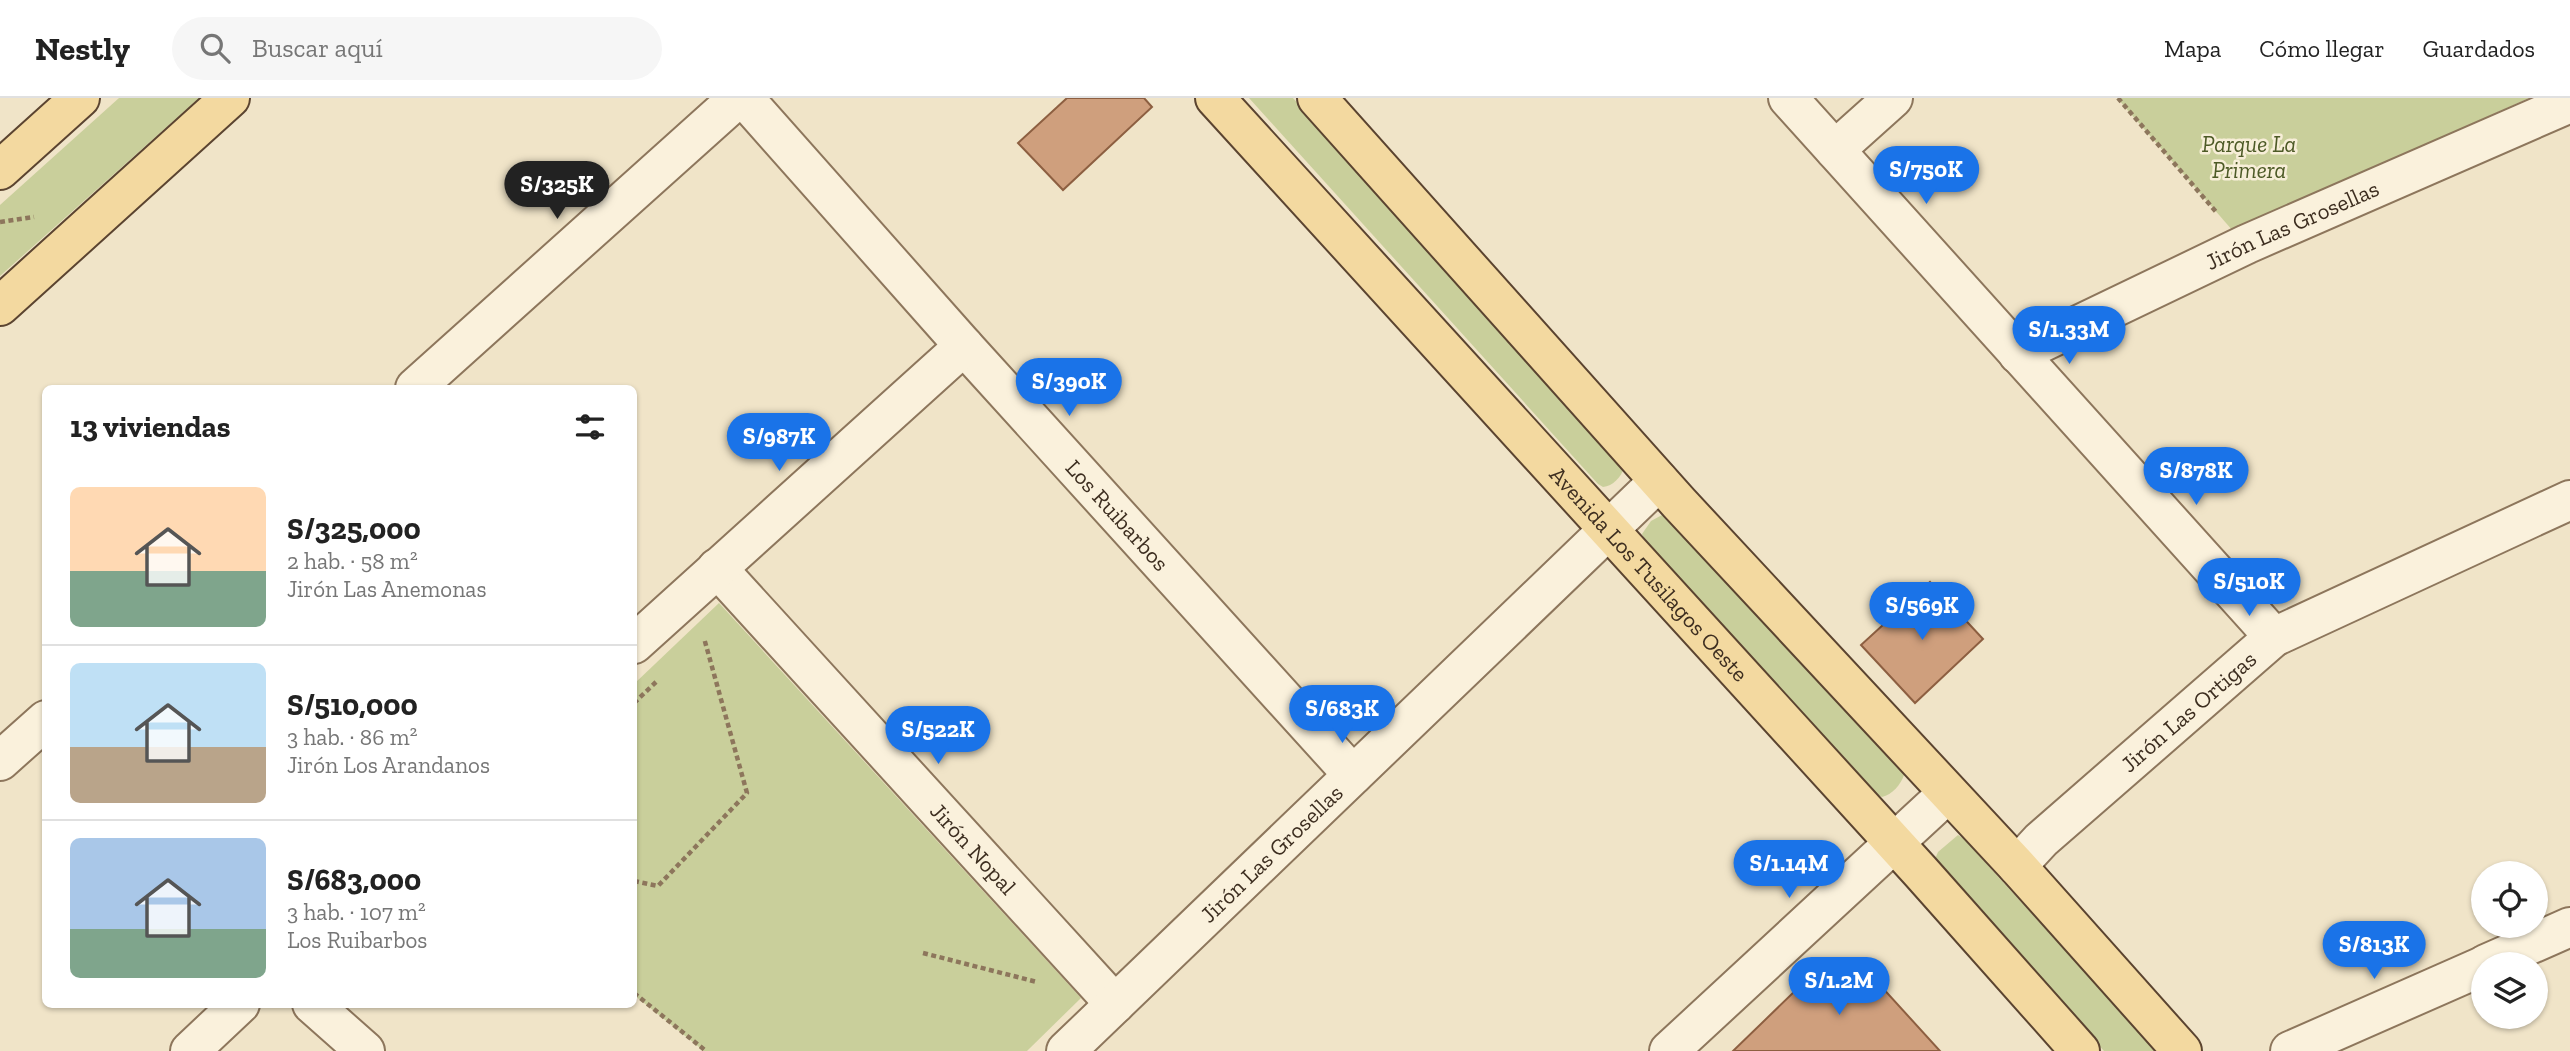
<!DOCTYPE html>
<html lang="es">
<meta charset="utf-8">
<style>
:root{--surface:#fff;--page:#f6f6f6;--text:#222;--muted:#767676;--line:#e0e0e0;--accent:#1a73e8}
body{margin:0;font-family:"Zilla Slab",serif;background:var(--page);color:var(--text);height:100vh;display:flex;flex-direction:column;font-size:26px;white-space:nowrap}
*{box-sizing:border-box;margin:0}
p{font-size:23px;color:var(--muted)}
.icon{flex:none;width:38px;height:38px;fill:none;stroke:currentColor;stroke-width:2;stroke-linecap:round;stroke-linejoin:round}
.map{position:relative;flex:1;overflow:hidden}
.sheet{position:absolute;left:42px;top:287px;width:595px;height:623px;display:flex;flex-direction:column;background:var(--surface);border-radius:10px;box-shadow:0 2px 5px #0004}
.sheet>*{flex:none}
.tools{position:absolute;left:2471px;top:763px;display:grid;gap:14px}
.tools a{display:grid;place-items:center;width:77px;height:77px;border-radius:50%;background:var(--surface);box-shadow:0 2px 5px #0004;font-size:35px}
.price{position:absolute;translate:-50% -60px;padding:0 16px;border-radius:24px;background:var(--accent);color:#fff;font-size:23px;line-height:46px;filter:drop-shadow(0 2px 4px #0008)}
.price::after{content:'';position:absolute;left:50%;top:42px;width:21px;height:16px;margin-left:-10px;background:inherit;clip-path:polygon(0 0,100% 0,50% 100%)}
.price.active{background:#222;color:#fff}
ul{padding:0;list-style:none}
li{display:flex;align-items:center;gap:21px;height:175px;padding:0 28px}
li+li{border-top:2px solid var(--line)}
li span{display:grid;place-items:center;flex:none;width:196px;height:140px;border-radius:10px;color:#555}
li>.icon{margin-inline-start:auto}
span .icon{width:84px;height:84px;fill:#fffc;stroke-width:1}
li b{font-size:30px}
h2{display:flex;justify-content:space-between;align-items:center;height:84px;padding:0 28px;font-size:30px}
header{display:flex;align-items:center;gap:42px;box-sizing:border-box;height:98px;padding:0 35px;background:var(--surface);border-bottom:2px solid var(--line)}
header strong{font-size:33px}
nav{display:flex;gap:38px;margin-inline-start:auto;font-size:24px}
.search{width:490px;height:63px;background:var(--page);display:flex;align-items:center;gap:18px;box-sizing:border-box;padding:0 24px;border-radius:38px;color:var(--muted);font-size:26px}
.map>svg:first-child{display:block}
.green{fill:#c9cf9b}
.building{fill:#cf9f7d;stroke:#8d5f41;stroke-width:2}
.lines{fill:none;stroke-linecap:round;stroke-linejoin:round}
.minor-casing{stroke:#8d765c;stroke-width:42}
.major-casing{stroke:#5b4430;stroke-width:42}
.path{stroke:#8d765c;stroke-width:4.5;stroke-dasharray:5 3.5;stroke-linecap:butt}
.minor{stroke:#faf1dc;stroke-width:38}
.major{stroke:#f3d9a0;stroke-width:38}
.labels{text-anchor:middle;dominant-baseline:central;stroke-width:5;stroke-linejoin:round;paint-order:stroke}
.park-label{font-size:23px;font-style:italic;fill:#4d5a26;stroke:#f7eed8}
.street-label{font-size:23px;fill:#3d2e20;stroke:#f7eed8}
</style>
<header>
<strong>Nestly</strong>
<div class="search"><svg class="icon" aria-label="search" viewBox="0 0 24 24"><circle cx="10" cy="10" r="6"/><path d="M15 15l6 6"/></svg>Buscar aquí</div>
<nav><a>Mapa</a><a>Cómo llegar</a><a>Guardados</a></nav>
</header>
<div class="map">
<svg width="2570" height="953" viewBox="0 0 2570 953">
<rect width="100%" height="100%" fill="#f0e4c8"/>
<g class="green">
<path d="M 119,0 L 199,0 L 0,178 L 0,107 Z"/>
<path d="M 1249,0 L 1293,0 L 1620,362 L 1624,370 C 1621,379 1613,388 1603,389 L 1598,386 Z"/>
<path d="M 2117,0 L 2529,0 L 2233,133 Z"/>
<path d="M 1662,417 L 1666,419 L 1900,669 L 1904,677 C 1901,686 1892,697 1882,699 L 1877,696 L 1645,443 L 1642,436 L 1651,423 Z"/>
<path d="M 719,505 L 1081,900 L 1027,953 L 704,953 L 634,897 L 634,586 Z"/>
<path d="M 1958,737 L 1964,741 L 2156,953 L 2104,953 L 1938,768 L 1935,761 L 1938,754 Z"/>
</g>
<g class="building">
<path d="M 1067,0 L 1144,0 L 1152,9 L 1063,92 L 1018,45 Z"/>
<path d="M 1930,484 L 1983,541 L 1915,605 L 1861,547 Z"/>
<path d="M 1828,861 L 1859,864 L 1940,953 L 1733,953 Z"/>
</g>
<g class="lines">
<g class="minor-casing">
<g id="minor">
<path id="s1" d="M 744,0 L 964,248 L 1353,677"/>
<path d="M 1788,0 L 2274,539"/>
<path d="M 1835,52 L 1893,0"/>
<path id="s2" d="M 2018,256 L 2247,146 L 2570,5"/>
<path d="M 415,290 L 738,0"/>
<path id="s3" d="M 717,470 L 1115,906"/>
<path d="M 634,546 L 964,248"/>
<path d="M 0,663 L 46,622"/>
<path id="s4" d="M 2017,768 L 2041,742 L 2274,539 L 2570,402"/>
<path d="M 2486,866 L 2570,829"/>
<path d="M 312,906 L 365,953"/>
<path d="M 190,953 L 240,906"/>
<path id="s5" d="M 1066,953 L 1659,383"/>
<path d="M 1669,953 L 1948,695"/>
<path d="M 2290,953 L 2483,868"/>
</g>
</g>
<g class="major-casing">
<g id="major">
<path id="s6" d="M 1215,0 L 1920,773 L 2080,953"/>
<path d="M 1317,0 L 1679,405 L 2017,768 L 2182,953"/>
<path d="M 0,72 L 80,0"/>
<path d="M 0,208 L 230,0"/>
</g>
</g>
<g class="path">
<path d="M 2118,0 L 2217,115"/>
<path d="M 0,124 L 34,119"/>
<path d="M 634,605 L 656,584"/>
<path d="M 634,783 L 658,788 L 747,695 L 704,540"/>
<path d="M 923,855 L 1037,884"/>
<path d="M 634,895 L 706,953"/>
</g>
<use href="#minor" class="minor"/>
<use href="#major" class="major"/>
</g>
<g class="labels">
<g class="park-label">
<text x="2249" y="46">Parque La<tspan x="2249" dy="26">Primera</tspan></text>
</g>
<g class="street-label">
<text stroke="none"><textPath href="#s2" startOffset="303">Jirón Las Grosellas</textPath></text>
<text stroke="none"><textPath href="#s1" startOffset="560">Los Ruibarbos</textPath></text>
<text stroke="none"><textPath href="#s6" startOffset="644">Avenida Los Tusilagos Oeste</textPath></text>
<text stroke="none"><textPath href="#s4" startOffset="231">Jirón Las Ortigas</textPath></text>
<text stroke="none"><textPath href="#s3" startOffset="380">Jirón Nopal</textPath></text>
<text stroke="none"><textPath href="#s5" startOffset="285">Jirón Las Grosellas</textPath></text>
</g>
</g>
</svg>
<div class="tools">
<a><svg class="icon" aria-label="locate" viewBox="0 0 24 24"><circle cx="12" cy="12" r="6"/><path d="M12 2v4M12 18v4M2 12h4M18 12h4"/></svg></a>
<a><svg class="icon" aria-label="layers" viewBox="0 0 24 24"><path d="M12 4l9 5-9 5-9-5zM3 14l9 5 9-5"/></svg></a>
</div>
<b class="price" style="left:1926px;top:108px">S/750K</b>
<b class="price active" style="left:557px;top:123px">S/325K</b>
<b class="price" style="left:2069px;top:268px">S/1.33M</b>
<b class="price" style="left:1069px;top:320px">S/390K</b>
<b class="price" style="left:779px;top:375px">S/987K</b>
<b class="price" style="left:2196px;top:409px">S/878K</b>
<b class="price" style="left:2249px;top:520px">S/510K</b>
<b class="price" style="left:1922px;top:544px">S/569K</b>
<b class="price" style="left:1342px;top:647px">S/683K</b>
<b class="price" style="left:938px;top:668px">S/522K</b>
<b class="price" style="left:1789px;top:802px">S/1.14M</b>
<b class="price" style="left:2374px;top:883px">S/813K</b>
<b class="price" style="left:1839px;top:919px">S/1.2M</b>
<section class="sheet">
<h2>13 viviendas<svg class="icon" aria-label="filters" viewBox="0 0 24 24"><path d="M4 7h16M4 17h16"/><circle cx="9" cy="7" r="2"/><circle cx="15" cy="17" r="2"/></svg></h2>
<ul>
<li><span style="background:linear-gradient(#ffd9b3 60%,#7fa58c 0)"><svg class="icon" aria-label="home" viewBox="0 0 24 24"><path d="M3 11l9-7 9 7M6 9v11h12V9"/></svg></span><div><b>S/325,000</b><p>2 hab. · 58 m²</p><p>Jirón Las Anemonas</p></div></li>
<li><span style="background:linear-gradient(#bfe0f5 60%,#b9a48a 0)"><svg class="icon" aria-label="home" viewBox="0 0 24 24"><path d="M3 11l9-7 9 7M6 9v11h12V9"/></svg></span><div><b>S/510,000</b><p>3 hab. · 86 m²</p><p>Jirón Los Arandanos</p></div></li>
<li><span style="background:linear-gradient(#a9c7e8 65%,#7fa58c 0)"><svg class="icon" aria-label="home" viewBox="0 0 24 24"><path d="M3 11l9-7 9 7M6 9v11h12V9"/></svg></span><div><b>S/683,000</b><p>3 hab. · 107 m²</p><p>Los Ruibarbos</p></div></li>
</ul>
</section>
</div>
